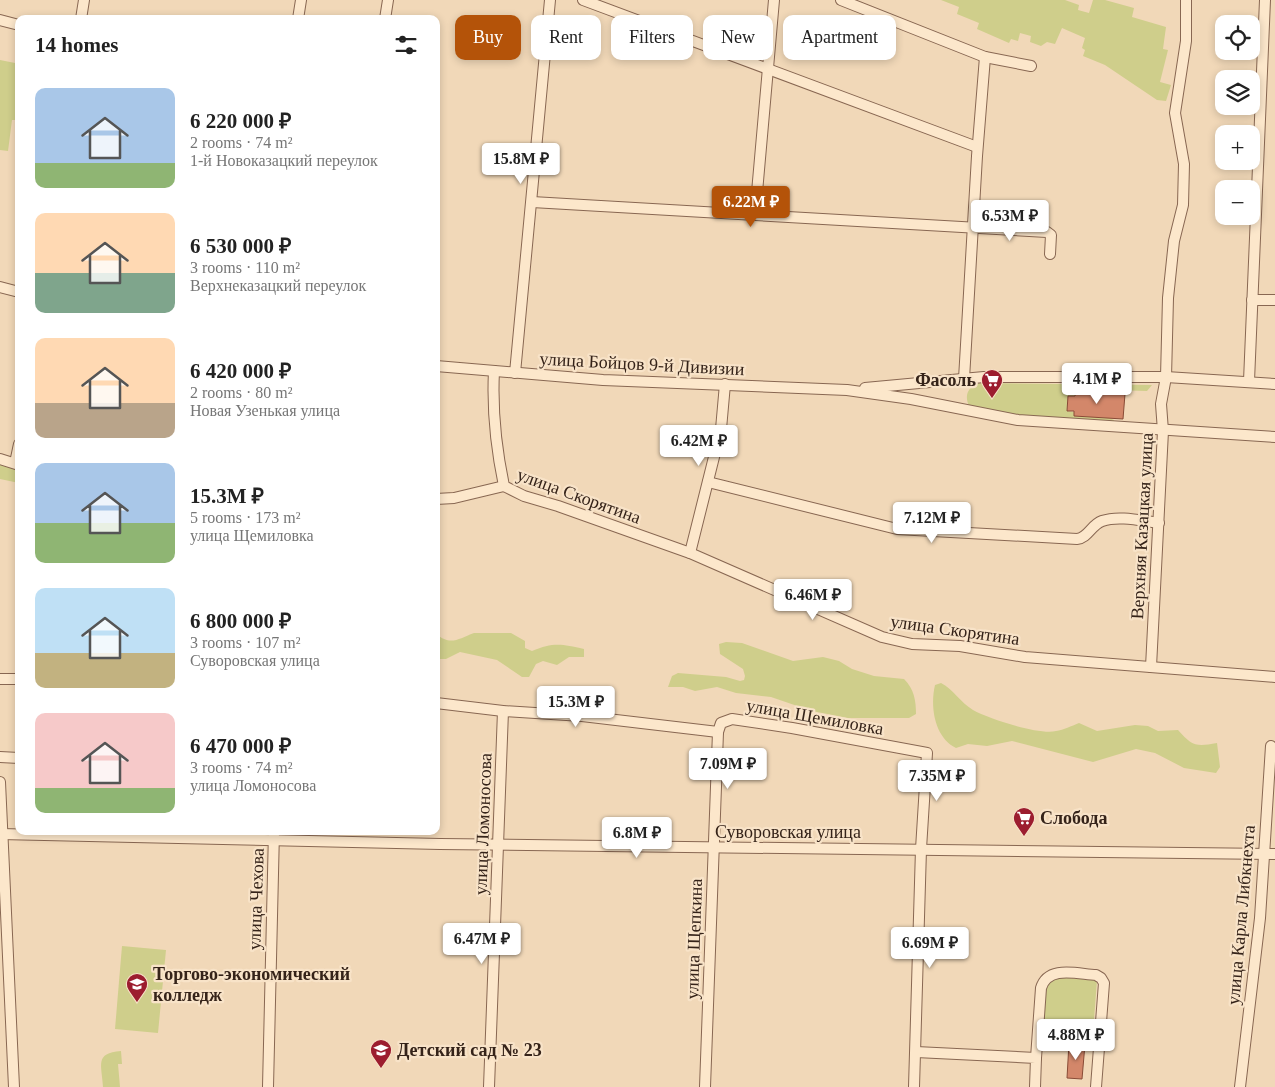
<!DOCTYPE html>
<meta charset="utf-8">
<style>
:root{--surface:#fff;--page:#f2f2f2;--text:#222;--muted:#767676;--accent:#b45309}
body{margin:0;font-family:Georgia,serif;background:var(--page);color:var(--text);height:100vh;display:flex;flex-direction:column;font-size:19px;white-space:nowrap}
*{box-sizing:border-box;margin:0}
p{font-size:16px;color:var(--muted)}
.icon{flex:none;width:28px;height:28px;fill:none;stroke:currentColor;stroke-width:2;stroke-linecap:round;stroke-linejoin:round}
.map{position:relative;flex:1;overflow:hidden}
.panel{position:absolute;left:15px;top:15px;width:425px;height:820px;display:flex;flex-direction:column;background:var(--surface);border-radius:10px;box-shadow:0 2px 8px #0003}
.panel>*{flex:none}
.top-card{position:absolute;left:455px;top:15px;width:475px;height:45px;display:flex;gap:10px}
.tools{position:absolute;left:1215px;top:15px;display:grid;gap:10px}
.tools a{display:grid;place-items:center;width:45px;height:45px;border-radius:10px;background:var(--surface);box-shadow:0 2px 8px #0003;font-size:25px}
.price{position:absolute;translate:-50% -42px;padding:0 11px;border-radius:5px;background:#fff;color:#222;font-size:16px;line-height:32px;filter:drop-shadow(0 1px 2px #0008)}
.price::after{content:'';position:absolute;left:50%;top:30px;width:15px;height:11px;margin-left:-8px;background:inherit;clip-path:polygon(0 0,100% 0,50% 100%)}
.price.active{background:var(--accent);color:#fff}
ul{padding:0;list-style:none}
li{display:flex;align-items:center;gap:15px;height:125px;padding:0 20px}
li span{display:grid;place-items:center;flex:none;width:140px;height:100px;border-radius:10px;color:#555}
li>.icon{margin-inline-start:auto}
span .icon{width:60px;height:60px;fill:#fffc;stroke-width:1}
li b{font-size:21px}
h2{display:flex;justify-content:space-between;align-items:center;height:60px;padding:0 20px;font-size:21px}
.tag{padding:0 18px;border-radius:10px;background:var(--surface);box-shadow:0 2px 8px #0003;font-size:18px;line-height:45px}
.tag.active{background:var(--accent);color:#fff}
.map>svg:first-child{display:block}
.green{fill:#cfce8b}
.building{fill:#d3876a;stroke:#894b36}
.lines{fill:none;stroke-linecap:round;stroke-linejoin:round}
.minor-casing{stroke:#886752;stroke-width:12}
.minor{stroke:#fce7cb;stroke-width:10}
.labels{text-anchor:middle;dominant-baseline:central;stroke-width:4.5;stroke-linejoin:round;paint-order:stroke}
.street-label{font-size:18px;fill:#352319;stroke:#f8e3c8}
.poi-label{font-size:18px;font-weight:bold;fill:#352319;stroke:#f8e3c8;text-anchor:start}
</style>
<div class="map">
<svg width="1275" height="1087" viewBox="0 0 1275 1087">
<rect width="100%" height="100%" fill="#f1d8b8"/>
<g class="green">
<path d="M 941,0 L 1065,0 L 1079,5 L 1078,10 L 1089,13 L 1093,0 L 1105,0 L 1134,8 L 1132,17 L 1166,27 L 1163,49 L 1168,50 L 1160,82 L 1171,85 L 1166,101 L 1157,100 L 1105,65 L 1083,56 L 1085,50 L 1082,48 L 1085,38 L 1062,28 L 1055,44 L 1047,42 L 1041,46 L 1030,42 L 1031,36 L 1020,33 L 1018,41 L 1011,39 L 1009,43 L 977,29 L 979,23 L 957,14 L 959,7 Z"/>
<path d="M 17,48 L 19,120 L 12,120 L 8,151 L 0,150 L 0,60 L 15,63 Z"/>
<path d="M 979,383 L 1152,385 L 1147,391 L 1076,389 L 1075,396 L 1068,396 L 1067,411 L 1109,418 L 1114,420 L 1114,422 L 1018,416 L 969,406 C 964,395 968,387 979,383 Z"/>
<path d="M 0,464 L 19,471 L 19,483 L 0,479 Z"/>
<path d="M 474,633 L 511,633 L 525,641 L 525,648 L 532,651 C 553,642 562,644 584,649 L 584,657 L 569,657 L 557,665 L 543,661 L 536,664 L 529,677 L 522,677 L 497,660 L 460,652 L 446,659 L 436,659 L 436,634 C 451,646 458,639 474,633 Z"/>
<path d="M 726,642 L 742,643 L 793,661 L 823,657 L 839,661 L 852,669 L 874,676 L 904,679 C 914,689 916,700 916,714 L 909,718 L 848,718 L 812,711 L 771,697 L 736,693 L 717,687 L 695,691 L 683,687 L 668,687 L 672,676 L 678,673 L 726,677 L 740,681 L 744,680 L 745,676 L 743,669 L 720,654 L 719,644 Z"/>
<path d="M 941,683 C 954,690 960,702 973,710 C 989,719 1039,735 1056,731 C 1064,730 1071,726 1079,723 L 1097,731 L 1135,725 L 1148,726 L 1158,731 L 1178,730 C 1192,746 1196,747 1217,743 L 1220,767 L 1216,773 L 1184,768 L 1155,753 L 1136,749 L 1093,762 L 1012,741 L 987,746 L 968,744 L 956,748 C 934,737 930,706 935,685 Z"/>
<path d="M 122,946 L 166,950 L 158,1033 L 115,1029 Z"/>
<path d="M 1054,977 L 1097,980 L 1093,1033 L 1088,1036 L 1045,1032 L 1042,1027 L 1046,984 Z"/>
<path d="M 121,1051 L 122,1064 L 118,1064 L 120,1087 L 103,1087 C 102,1065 94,1053 121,1051 Z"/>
</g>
<g class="building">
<path d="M 1076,391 L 1125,394 L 1123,419 L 1074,416 L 1074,411 L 1067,411 L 1068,396 L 1075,396 Z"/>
<path d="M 1069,1043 L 1085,1044 L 1082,1079 L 1067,1078 Z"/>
</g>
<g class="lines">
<g class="minor-casing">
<g id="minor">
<path d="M 583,0 L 977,147"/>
<path d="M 841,0 L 985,57 L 1031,66"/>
<path d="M 81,19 L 84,0"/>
<path d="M 298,19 L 301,0"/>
<path d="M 385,19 L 388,0"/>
<path d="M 0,20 L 19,25"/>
<path d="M 532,202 L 1047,232 L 1051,235 L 1050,254"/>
<path d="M 755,215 L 774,0"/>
<path d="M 0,287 L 19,292"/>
<path d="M 1252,300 L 1275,300"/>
<path d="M 436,366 L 603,380 L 847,390 L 911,399 L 1018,420 L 1275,437"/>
<path d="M 494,371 C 492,410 496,448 504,486 L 524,496 L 558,506 L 690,553 L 882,637 L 912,644 L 960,646 L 1025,657 L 1275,677"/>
<path d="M 515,373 L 550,0"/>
<path d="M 964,379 L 977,156 L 985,57"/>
<path d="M 1249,381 L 1265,0"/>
<path d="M 865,388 L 984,377 L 1166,377 L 1275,384"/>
<path d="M 0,459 L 19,465"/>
<path d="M 15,463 L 19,444"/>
<path d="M 708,482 L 897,529 L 1077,539 C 1088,538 1091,525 1102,521 C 1119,515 1142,521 1159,523"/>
<path d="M 436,499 L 454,498 L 504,486"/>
<path d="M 690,553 L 721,429 L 725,384"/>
<path d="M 1151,667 L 1163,431 L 1161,404 L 1166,377 L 1168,298 L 1174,241 L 1183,205 L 1184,164 L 1175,113 L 1186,41 L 1186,0"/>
<path d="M 0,679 L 19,679"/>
<path d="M 436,703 L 503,711 L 582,716 L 718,732"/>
<path d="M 0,757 L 19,758"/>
<path d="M 0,782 L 14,1087"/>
<path d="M 0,834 L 440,844 L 1275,854"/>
<path d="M 916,1052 L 1036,1058 L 1035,1087"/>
<path d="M 1036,1058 L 1041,988 C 1048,965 1077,974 1096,975 L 1101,978 L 1104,983 L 1096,1087"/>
<path d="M 268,1087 L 274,831"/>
<path d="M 489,1087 L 503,711"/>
<path d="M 705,1087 L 718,732 L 721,723 L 732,719 L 792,728 L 927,753 L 921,849 L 914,1087"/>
<path d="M 1240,1087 L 1260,918 L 1271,746"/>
</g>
</g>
<use href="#minor" class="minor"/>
</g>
<defs>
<g id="supermarket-pin" transform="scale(1.125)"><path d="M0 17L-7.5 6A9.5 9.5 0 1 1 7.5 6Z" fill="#9c1d2f" stroke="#f8e3c8"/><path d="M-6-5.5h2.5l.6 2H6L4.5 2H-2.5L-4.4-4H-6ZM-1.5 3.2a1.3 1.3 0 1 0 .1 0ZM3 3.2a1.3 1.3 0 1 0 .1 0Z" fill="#fff"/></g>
<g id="university-pin" transform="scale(1.125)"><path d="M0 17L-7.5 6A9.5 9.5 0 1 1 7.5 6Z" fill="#9c1d2f" stroke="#f8e3c8"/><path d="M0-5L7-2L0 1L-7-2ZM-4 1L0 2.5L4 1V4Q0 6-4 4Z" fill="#fff"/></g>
<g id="school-pin" transform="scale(1.125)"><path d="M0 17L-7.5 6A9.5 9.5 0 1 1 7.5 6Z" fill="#9c1d2f" stroke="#f8e3c8"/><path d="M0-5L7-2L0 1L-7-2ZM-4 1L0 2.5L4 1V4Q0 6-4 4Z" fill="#fff"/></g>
</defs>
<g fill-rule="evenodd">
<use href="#supermarket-pin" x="992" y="380"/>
<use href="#supermarket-pin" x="1024" y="818"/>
<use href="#university-pin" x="137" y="984"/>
<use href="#school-pin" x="381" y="1050"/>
</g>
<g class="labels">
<g class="street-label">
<text transform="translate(642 364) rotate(3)">улица Бойцов 9-й Дивизии</text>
<text transform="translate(579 496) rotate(20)">улица Скорятина</text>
<text transform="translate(1142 526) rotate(-87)">Верхняя Казацкая улица</text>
<text transform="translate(955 630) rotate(8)">улица Скорятина</text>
<text transform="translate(815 717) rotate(10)">улица Щемиловка</text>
<text transform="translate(483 824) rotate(-88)">улица Ломоносова</text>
<text x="788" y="832">Суворовская улица</text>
<text transform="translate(256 899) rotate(-88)">улица Чехова</text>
<text transform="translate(1241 915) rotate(-85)">улица Карла Либкнехта</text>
<text transform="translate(694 939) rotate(-88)">улица Щепкина</text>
</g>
<g class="poi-label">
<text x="976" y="380" text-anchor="end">Фасоль</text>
<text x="1040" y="818">Слобода</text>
<text x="153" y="974">Торгово-экономический<tspan x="153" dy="21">колледж</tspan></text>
<text x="397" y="1050">Детский сад № 23</text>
</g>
</g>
</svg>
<div class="tools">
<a><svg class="icon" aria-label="locate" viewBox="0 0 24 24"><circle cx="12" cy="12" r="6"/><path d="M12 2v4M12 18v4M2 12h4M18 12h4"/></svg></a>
<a><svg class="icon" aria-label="layers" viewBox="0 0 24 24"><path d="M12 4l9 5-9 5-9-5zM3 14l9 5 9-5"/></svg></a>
<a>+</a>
<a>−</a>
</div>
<b class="price" style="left:521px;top:185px">15.8M ₽</b>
<b class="price active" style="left:751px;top:228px">6.22M ₽</b>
<b class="price" style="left:1010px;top:242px">6.53M ₽</b>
<b class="price" style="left:1097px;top:405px">4.1M ₽</b>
<b class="price" style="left:699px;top:467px">6.42M ₽</b>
<b class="price" style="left:932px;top:544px">7.12M ₽</b>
<b class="price" style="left:813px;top:621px">6.46M ₽</b>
<b class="price" style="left:576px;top:728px">15.3M ₽</b>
<b class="price" style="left:728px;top:790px">7.09M ₽</b>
<b class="price" style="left:937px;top:802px">7.35M ₽</b>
<b class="price" style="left:637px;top:859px">6.8M ₽</b>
<b class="price" style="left:482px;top:965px">6.47M ₽</b>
<b class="price" style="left:930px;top:969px">6.69M ₽</b>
<b class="price" style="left:1076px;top:1061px">4.88M ₽</b>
<div class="top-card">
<a class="tag active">Buy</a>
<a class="tag">Rent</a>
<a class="tag">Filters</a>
<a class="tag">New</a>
<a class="tag">Apartment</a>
</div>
<section class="panel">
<h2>14 homes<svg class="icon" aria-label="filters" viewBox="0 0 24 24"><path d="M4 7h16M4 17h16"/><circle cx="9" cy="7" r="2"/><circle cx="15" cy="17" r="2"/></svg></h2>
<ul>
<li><span style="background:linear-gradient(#a9c7e8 75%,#8fb573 0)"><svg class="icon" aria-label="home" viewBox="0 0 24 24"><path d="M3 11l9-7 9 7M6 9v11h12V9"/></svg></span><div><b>6 220 000 ₽</b><p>2 rooms · 74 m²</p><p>1-й Новоказацкий переулок</p></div></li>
<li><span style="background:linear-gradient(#ffd9b3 60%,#7fa58c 0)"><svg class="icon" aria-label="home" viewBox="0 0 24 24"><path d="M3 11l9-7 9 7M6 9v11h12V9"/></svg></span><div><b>6 530 000 ₽</b><p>3 rooms · 110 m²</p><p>Верхнеказацкий переулок</p></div></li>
<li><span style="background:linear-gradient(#ffd9b3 65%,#b9a48a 0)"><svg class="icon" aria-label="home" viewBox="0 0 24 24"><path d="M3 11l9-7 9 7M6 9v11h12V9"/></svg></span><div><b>6 420 000 ₽</b><p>2 rooms · 80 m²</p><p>Новая Узенькая улица</p></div></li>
<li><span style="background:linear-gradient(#a9c7e8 60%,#8fb573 0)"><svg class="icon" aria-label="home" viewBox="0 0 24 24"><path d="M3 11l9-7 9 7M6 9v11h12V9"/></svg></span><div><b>15.3M ₽</b><p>5 rooms · 173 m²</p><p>улица Щемиловка</p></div></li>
<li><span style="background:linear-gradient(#bfe0f5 65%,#c2b280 0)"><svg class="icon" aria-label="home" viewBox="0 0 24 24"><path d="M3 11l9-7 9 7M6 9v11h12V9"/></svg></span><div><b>6 800 000 ₽</b><p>3 rooms · 107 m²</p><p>Суворовская улица</p></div></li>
<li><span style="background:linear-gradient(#f6c9c9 75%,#8fb573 0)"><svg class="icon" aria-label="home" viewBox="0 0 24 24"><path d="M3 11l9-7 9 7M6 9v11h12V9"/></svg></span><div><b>6 470 000 ₽</b><p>3 rooms · 74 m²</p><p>улица Ломоносова</p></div></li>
</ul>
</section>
</div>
